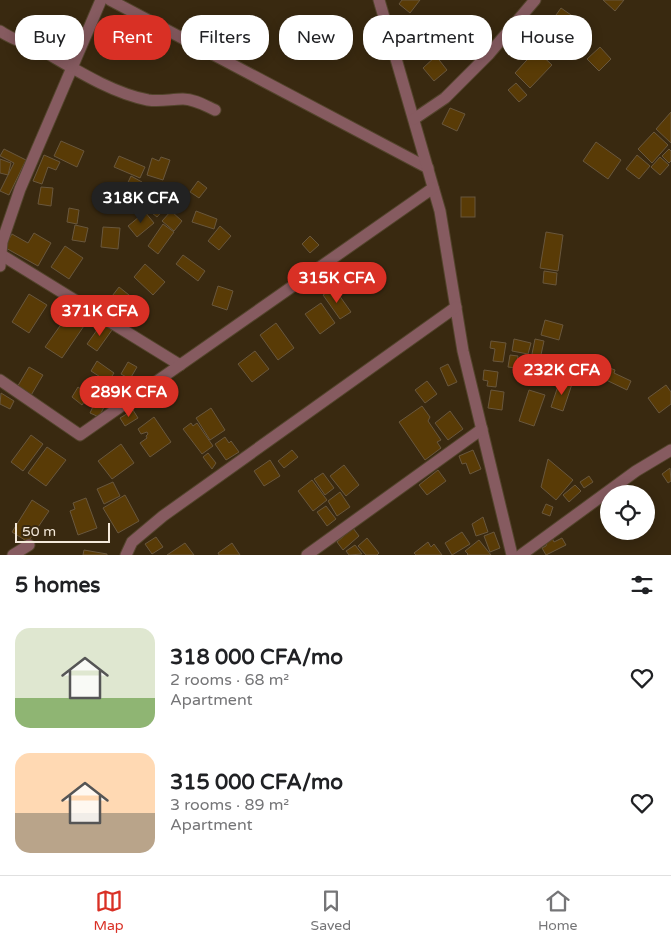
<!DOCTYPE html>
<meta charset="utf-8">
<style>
:root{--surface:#fff;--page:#f2f2f2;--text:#202124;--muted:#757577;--line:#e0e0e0;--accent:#d93025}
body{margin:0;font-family:"Varela Round",sans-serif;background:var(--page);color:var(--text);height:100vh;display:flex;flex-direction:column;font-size:19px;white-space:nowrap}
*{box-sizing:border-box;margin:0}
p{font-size:16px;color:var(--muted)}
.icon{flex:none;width:28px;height:28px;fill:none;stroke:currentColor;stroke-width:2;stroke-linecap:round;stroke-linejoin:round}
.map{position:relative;height:555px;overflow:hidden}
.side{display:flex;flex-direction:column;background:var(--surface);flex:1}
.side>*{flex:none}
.banner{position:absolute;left:15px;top:15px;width:641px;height:45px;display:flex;gap:10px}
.fabs{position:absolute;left:600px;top:485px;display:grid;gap:10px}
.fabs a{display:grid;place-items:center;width:55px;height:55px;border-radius:50%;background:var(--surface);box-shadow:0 2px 12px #0003;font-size:25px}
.scale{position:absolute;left:15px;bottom:12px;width:95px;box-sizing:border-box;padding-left:5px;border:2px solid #f4e9da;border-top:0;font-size:14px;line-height:18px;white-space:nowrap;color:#f4e9da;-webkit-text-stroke:4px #392910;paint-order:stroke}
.price{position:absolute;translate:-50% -42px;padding:0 11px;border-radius:18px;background:var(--accent);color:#fff;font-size:16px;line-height:32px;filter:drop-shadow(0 1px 2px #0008)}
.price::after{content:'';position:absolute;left:50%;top:30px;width:15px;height:11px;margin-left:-8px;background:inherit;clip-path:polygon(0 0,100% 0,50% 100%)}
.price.on{background:#222;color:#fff}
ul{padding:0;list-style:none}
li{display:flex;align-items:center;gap:15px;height:125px;padding:0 15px}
li span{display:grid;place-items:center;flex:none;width:140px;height:100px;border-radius:15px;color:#555}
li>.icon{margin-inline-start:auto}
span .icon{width:60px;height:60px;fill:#fffc;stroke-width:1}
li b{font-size:21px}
h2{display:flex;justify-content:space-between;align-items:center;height:60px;padding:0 15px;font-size:21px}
.tag{padding:0 18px;border-radius:20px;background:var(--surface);box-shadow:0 2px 12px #0003;font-size:18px;line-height:45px}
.tag.on{background:var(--accent);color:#fff}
.tabs{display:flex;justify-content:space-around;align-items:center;height:70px;border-top:1px solid var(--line);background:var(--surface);font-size:14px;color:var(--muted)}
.tabs a{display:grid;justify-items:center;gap:2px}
.tabs .on{color:var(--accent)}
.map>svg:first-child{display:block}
.building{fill:#593b06;stroke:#69573d}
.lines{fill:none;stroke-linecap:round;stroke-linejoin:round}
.street-casing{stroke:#53442c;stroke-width:13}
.street{stroke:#865b60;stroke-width:11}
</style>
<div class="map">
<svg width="671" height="555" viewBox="0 0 671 555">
<rect width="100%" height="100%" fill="#392910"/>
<g class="building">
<path d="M 402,0 L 420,0 L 410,13 L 399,4 Z"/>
<path d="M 603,0 L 624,0 L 615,11 Z"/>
<path d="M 561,8 L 574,17 L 559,38 L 546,29 Z"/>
<path d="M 430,21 L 441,33 L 433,40 L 422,29 Z"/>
<path d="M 540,30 L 556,47 L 546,57 L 530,41 Z"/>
<path d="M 453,34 L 466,48 L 453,60 L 440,46 Z"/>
<path d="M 600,47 L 611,59 L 599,71 L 587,59 Z"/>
<path d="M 536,50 L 552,65 L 530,88 L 515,73 Z"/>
<path d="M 436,56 L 447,70 L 434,81 L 423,68 Z"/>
<path d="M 516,83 L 527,95 L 519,102 L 508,90 Z"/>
<path d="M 450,108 L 465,114 L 457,131 L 442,124 Z"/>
<path d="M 671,112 L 671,143 L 656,129 Z"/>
<path d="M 654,132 L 668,145 L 652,163 L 638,149 Z"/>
<path d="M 61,141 L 84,151 L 77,167 L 54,156 Z"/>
<path d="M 596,142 L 621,160 L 608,179 L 583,161 Z"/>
<path d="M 4,149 L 26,160 L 9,195 L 0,191 L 14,163 L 0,156 Z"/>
<path d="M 669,149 L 671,151 L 671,161 L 669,163 L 662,156 Z"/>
<path d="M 44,155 L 60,162 L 56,170 L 48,167 L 42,184 L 33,181 Z"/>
<path d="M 637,155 L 650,166 L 639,179 L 626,169 Z"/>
<path d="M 119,156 L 145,167 L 140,178 L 114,167 Z"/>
<path d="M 161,157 L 170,160 L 163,180 L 147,175 L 152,158 L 159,161 Z"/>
<path d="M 660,157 L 669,165 L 660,175 L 651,167 Z"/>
<path d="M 0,159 L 11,163 L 8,175 L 0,173 Z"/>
<path d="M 131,176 L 142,182 L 132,203 L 121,197 Z"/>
<path d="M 198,181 L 207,188 L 199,198 L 190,192 Z"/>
<path d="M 41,187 L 53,188 L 51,206 L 38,204 Z"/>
<rect x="461" y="197" width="14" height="20"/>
<path d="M 161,203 L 166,207 L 157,217 L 152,213 Z"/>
<path d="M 69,208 L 79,210 L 77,224 L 67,222 Z"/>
<path d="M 171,211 L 182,221 L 174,231 L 162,221 Z"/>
<path d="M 196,211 L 217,219 L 214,229 L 192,222 Z"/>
<path d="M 145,212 L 154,223 L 137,237 L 128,226 Z"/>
<path d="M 163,224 L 174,232 L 158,254 L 148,246 Z"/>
<path d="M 75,225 L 88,228 L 85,242 L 72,240 Z"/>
<path d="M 220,226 L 231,236 L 219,250 L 208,241 Z"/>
<path d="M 103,227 L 120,228 L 118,249 L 101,247 Z"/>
<path d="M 546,232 L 563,235 L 558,271 L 540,268 Z"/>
<path d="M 34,233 L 51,243 L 38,266 L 4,247 L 12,234 L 28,243 Z"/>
<path d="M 310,236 L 319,245 L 310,253 L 302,244 Z"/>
<path d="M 65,246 L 83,258 L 69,279 L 51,267 Z"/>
<path d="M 183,255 L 205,271 L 198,281 L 176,264 Z"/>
<path d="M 145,264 L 165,282 L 153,295 L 134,277 Z"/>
<path d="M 544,271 L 557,273 L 556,285 L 543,283 Z"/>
<path d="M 218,286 L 233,291 L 227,310 L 212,305 Z"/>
<path d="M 119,287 L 139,303 L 126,320 L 106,304 Z"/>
<path d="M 334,288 L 351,312 L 340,319 L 323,295 Z"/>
<path d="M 29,294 L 47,305 L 29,333 L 12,322 Z"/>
<path d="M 321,303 L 335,323 L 320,334 L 305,314 Z"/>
<path d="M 72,309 L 88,320 L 62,358 L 45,347 Z"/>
<path d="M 545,320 L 563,325 L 559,340 L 541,335 Z"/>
<path d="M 102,323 L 112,330 L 97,351 L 87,344 Z"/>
<path d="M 276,323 L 294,348 L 278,360 L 260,335 Z"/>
<path d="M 514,339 L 531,343 L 528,354 L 512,351 Z"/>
<path d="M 535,339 L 544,341 L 537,373 L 528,374 Z"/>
<path d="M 491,341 L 506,343 L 503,362 L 493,361 L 495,349 L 490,348 Z"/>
<path d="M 255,351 L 269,369 L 252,382 L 238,364 Z"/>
<path d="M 510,355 L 518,356 L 516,368 L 508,367 Z"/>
<path d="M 97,361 L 114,373 L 108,382 L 91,371 Z"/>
<path d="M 128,362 L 137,367 L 130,379 L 121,374 Z"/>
<path d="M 448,364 L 457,382 L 448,386 L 440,368 Z"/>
<path d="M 29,367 L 43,375 L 30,397 L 16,389 Z"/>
<path d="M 607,367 L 615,370 L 614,373 L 631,381 L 627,390 L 602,378 Z"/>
<path d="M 484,370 L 498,372 L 496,387 L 487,386 L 488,381 L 483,380 Z"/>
<path d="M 560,380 L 572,384 L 563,411 L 551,407 Z"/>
<path d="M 427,381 L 437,394 L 425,403 L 415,390 Z"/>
<path d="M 666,385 L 671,392 L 671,404 L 659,413 L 648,398 Z"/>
<path d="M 78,387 L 89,395 L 82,405 L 72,397 Z"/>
<path d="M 491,390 L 504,392 L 502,410 L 488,408 Z"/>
<path d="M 529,390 L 545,395 L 534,426 L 519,421 Z"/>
<path d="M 1,393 L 14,401 L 10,409 L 0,404 Z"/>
<path d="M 97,398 L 106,403 L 99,417 L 90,413 Z"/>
<path d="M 422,406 L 430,417 L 428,421 L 441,440 L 437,442 L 441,448 L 425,460 L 399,422 Z"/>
<path d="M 211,408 L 225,430 L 210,440 L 196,418 Z"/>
<path d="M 133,410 L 138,418 L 125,426 L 120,418 Z"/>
<path d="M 450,411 L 463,429 L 448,440 L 435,423 Z"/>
<path d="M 154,417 L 171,442 L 150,457 L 140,443 L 147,438 L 146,436 L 148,434 L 147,432 L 141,434 L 138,429 Z"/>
<path d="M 191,423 L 193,426 L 197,423 L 213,446 L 202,454 L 183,429 Z"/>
<path d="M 31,435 L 43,444 L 23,471 L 11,462 Z"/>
<path d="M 225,437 L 229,443 L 231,441 L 239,452 L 226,460 L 215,444 Z"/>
<path d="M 121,444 L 134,463 L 112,479 L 98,461 Z"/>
<path d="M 47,447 L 66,460 L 46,486 L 28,473 Z"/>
<path d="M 292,450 L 298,457 L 284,468 L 278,461 Z"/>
<path d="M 473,450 L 481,469 L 470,474 L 466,463 L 462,464 L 459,456 Z"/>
<path d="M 208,453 L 216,463 L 212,469 L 203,457 Z"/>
<path d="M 548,459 L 573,480 L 556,500 L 541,487 Z"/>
<path d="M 270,460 L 280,476 L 264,486 L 254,471 Z"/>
<path d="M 344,465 L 359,485 L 346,496 L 330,476 Z"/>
<path d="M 670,468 L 671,481 L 668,483 L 662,474 Z"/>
<path d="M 438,470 L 446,481 L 427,495 L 419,485 Z"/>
<path d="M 323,473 L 334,488 L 325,495 L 314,479 Z"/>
<path d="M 589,476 L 593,482 L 584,488 L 580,482 Z"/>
<path d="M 312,480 L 327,500 L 313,511 L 298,491 Z"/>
<path d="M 113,482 L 120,496 L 104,504 L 97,489 Z"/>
<path d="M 575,485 L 581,491 L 569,502 L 563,495 Z"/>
<path d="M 340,492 L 350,507 L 337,516 L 328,501 Z"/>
<path d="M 125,495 L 139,521 L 118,533 L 103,508 Z"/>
<path d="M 86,498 L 97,528 L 78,535 L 70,511 L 75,509 L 73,503 Z"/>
<path d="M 32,500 L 49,511 L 28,542 L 12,532 Z"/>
<path d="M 546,504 L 553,507 L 550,516 L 542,513 Z"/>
<path d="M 326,506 L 336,519 L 327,526 L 317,512 Z"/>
<path d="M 483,517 L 488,532 L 476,536 L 472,524 Z"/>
<path d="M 353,528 L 359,536 L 343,550 L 337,542 Z"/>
<path d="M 462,532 L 470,544 L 452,555 L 445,543 Z"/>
<path d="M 494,532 L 500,548 L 490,552 L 484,536 Z"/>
<path d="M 156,537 L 163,547 L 152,554 L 145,544 Z"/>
<path d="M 367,538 L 379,553 L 377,555 L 366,555 L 358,546 Z"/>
<path d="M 552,538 L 554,542 L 562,538 L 566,545 L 546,555 L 542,548 L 546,546 L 547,541 Z"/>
<path d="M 479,540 L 491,555 L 467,555 L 468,554 L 465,551 Z"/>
<path d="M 428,542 L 431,547 L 434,544 L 442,555 L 416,555 L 414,553 Z"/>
<path d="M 185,543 L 194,555 L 167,555 Z"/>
<path d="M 232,543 L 240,555 L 219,555 L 218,553 Z"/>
<path d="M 355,545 L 362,554 L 349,555 L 346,551 Z"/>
<path d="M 84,550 L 107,554 L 107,555 L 83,555 Z"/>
</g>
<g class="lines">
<g class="street-casing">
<g id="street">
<path d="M 110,0 L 428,168"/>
<path d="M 379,0 L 440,211 L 463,351 L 512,555"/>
<path d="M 0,31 C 14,41 30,44 45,52 C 76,70 112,93 148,100 C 160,102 171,99 183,99 C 194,99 204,105 215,110"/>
<path d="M 414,119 L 445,98 L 489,54 L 535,0"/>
<path d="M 0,254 L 180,365"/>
<path d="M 0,266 L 2,242 L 20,189 L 101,0"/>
<path d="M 0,380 L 80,435 L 433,188"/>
<path d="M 13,555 L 29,545"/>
<path d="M 126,555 L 132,542 L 163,516 L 456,307"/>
<path d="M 307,555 L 482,429"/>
<path d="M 521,555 L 636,471 L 671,450"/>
</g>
</g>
<use href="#street" class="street"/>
</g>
</svg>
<div class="fabs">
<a><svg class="icon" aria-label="locate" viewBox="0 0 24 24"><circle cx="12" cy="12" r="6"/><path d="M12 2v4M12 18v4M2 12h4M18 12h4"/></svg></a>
</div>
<div class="scale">50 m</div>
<b class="price on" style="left:141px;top:224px">318K CFA</b>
<b class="price" style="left:337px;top:304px">315K CFA</b>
<b class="price" style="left:100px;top:337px">371K CFA</b>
<b class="price" style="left:562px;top:396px">232K CFA</b>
<b class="price" style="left:129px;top:418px">289K CFA</b>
<div class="banner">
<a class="tag">Buy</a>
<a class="tag on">Rent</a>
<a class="tag">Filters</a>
<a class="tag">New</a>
<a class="tag">Apartment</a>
<a class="tag">House</a>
</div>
</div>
<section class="side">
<h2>5 homes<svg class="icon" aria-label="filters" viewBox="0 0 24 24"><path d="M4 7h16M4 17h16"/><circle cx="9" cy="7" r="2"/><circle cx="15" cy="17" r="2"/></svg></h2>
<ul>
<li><span style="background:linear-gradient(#dfe7d0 70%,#8fb573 0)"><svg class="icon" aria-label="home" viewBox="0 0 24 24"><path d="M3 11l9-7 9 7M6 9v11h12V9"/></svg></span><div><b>318 000 CFA/mo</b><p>2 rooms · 68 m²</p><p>Apartment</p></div><svg class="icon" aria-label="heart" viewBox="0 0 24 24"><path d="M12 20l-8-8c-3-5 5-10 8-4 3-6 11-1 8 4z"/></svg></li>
<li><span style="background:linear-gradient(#ffd9b3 60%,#b9a48a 0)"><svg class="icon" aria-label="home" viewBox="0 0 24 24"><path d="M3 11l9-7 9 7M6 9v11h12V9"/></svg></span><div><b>315 000 CFA/mo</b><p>3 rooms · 89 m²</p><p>Apartment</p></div><svg class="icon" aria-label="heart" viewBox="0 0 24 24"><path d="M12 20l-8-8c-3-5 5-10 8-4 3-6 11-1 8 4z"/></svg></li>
</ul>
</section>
<nav class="tabs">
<a class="on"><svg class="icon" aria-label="map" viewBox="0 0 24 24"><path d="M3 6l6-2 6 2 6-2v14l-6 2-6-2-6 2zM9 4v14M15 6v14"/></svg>Map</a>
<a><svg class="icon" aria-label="saved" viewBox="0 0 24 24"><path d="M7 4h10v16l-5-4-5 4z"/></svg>Saved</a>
<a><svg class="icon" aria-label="home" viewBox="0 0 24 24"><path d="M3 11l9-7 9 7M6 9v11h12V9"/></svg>Home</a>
</nav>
